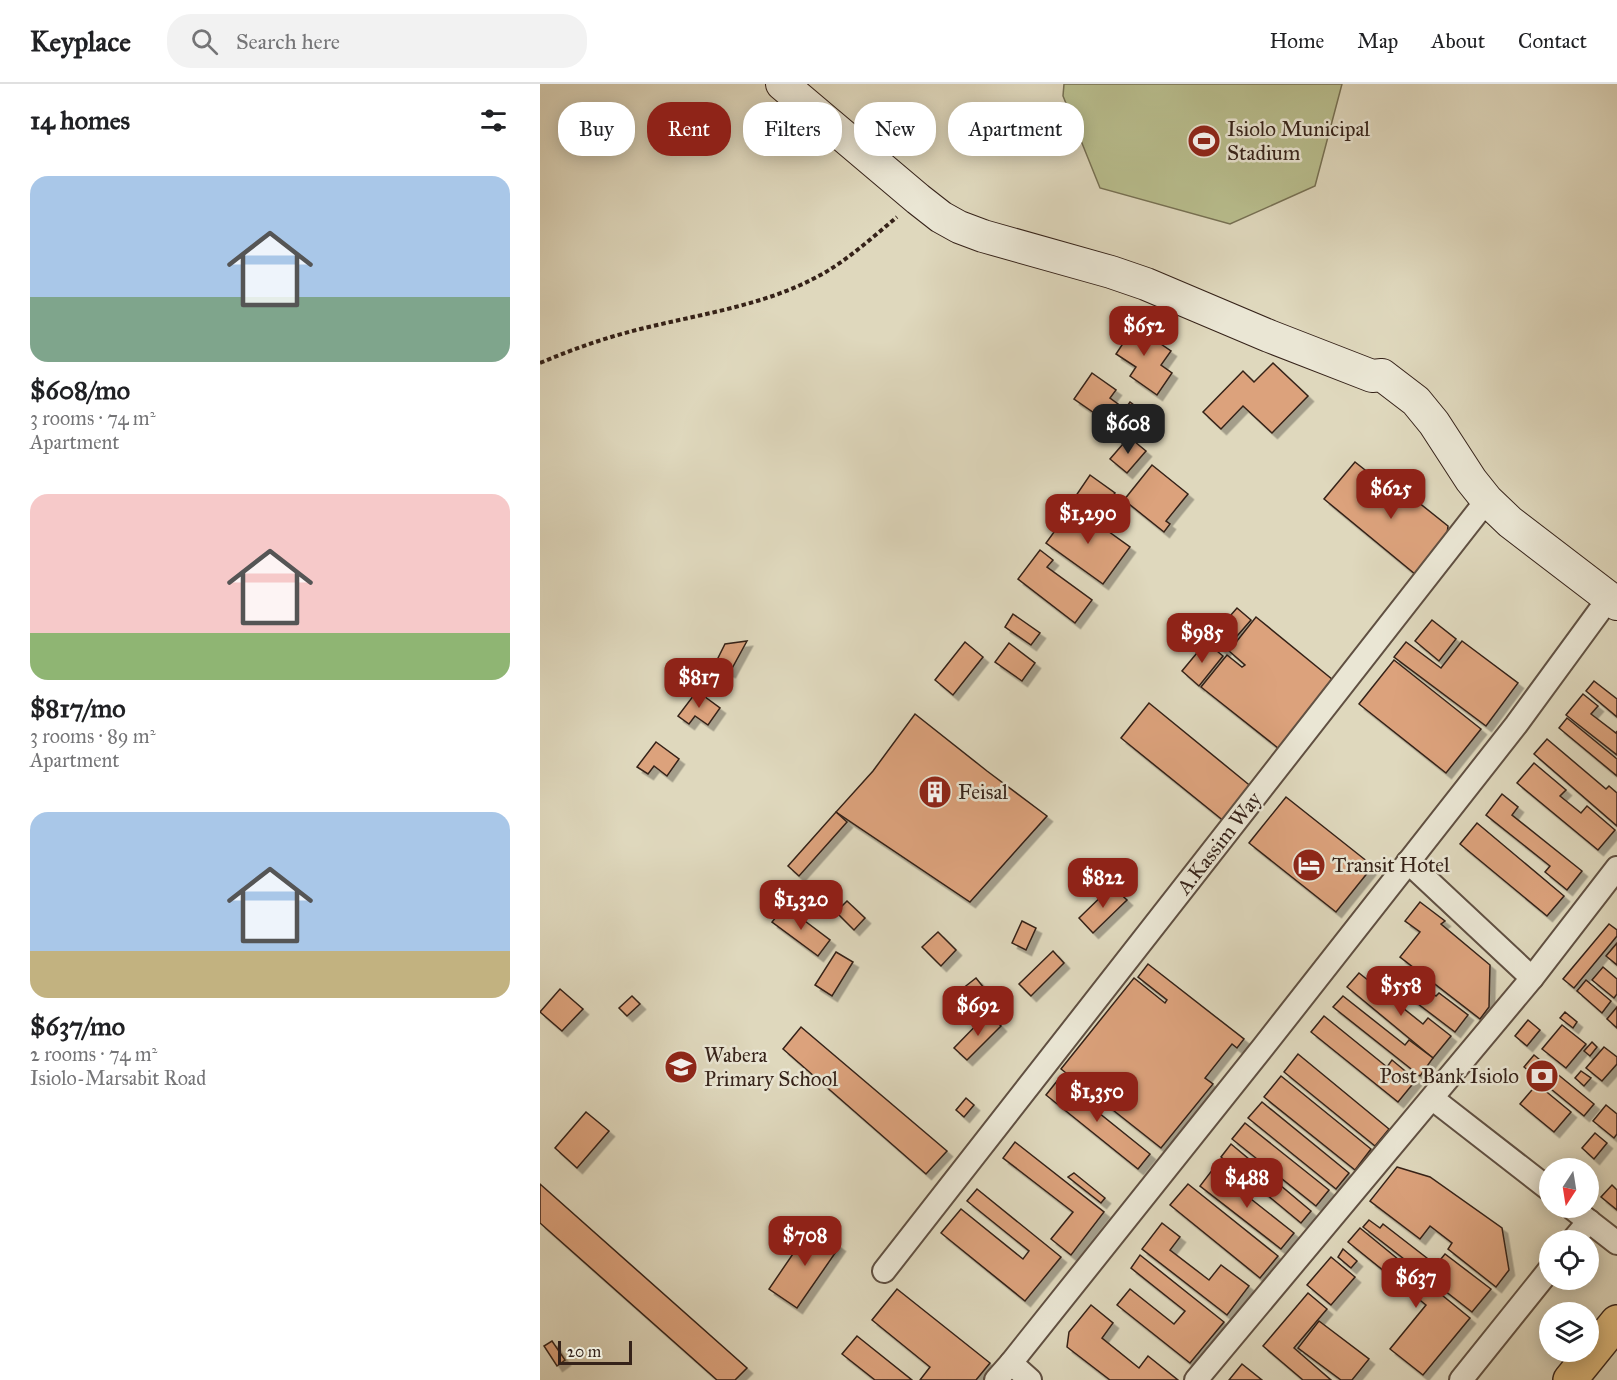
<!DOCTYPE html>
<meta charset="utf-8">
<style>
:root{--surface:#fff;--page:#f2f2f2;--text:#202124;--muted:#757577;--line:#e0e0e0;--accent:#8f2418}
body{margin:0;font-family:"IM FELL Great Primer",serif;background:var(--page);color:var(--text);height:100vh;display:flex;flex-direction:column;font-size:22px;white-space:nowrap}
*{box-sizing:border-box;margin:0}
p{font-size:20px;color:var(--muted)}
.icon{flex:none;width:33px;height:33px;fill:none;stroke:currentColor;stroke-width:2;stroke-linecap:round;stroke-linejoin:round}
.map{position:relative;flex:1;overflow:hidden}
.drawer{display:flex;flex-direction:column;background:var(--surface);width:540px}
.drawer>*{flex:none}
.banner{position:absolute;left:18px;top:18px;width:570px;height:54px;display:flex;gap:12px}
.needle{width:39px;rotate:192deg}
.buttons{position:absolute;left:999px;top:1074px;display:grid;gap:12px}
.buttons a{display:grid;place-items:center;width:60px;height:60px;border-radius:50%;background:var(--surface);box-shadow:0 3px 15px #0003;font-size:30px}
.scale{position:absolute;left:18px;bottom:15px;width:74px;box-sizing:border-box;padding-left:6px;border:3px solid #352219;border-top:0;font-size:16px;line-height:21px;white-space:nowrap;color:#352219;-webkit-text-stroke:4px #eae6d4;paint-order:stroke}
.price{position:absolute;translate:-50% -51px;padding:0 14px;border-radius:12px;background:var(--accent);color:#fff;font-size:20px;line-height:39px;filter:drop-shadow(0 2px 3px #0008)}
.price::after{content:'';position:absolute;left:50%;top:36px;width:18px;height:14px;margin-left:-9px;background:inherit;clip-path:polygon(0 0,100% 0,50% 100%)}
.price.current{background:#222;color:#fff}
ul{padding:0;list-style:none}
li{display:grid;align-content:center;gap:12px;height:318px;padding:0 30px}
li span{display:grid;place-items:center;height:186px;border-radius:18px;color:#555}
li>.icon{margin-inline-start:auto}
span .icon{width:108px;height:108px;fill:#fffc;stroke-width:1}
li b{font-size:26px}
h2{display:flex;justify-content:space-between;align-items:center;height:72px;padding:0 30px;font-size:26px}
.chip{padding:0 21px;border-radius:24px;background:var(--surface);box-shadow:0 3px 15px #0003;font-size:21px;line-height:54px}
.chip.current{background:var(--accent);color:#fff}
header{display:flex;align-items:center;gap:36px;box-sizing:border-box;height:84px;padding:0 30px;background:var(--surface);border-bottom:2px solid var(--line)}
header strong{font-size:28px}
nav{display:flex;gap:33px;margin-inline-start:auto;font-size:21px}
.search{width:420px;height:54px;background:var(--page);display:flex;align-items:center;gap:15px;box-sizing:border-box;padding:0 21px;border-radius:24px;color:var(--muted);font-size:22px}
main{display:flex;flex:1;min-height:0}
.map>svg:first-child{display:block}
.green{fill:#b8bd8d;stroke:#767053;stroke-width:1.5}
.building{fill:#dca27c;stroke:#352219;stroke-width:1.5;filter:url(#shadow)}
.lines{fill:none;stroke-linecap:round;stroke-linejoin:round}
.street-casing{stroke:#605042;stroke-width:26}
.secondary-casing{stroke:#352219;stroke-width:34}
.highway-casing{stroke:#352219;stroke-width:36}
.path{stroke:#352219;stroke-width:4;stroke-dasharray:4.5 3;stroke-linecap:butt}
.street{stroke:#eae6d4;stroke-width:22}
.secondary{stroke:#eae6d4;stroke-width:32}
.highway{stroke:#e0bc7e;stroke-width:33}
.labels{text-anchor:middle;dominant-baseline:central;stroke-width:5;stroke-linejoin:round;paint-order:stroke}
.poi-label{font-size:21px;fill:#352219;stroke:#eae6d4;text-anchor:start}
.street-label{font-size:21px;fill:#352219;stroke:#eae6d4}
</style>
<header>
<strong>Keyplace</strong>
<div class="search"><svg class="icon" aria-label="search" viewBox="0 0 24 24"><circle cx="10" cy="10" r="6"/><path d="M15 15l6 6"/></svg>Search here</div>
<nav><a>Home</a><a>Map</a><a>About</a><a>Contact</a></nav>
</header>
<main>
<section class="drawer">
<h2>14 homes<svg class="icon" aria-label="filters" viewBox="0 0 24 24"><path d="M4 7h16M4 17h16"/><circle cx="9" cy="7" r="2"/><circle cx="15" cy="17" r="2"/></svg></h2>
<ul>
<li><span style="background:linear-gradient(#a9c7e8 65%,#7fa58c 0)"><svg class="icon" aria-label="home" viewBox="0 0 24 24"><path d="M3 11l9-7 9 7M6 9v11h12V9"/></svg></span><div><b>$608/mo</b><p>3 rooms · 74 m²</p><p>Apartment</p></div></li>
<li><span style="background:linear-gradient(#f6c9c9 75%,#8fb573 0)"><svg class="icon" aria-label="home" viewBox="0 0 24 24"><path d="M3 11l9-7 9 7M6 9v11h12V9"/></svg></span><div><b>$817/mo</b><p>3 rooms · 89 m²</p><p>Apartment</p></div></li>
<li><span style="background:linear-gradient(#a9c7e8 75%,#c2b280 0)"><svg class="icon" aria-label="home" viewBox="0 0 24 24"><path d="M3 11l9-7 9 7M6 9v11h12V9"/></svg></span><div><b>$637/mo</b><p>2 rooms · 74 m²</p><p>Isiolo-Marsabit Road</p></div></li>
</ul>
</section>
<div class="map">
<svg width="1077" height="1296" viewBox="0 0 1077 1296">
<defs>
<filter id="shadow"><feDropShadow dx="5.5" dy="5.5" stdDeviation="0" flood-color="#0004"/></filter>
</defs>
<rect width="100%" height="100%" fill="#dfd8bd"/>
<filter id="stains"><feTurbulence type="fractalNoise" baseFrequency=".00333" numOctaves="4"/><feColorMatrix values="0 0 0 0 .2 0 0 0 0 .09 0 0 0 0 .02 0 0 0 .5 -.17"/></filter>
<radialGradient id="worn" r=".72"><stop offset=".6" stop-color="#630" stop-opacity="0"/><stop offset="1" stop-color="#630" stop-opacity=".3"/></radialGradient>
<path class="green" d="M 524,0 L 802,0 L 775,102 L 690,140 L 560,104 L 523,12 Z"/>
<g class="building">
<path d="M 587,237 L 631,267 L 621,281 L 632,289 L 617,311 L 590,292 L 596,283 L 576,270 L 584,258 L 576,253 Z"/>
<path d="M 733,279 L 768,312 L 732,349 L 703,322 L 681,345 L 663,328 L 703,287 L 714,298 Z"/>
<path d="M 552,289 L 576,306 L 570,314 L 585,325 L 590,318 L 606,330 L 589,353 L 534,315 Z"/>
<path d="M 589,353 L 606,367 L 587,389 L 570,375 Z"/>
<path d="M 815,378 L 858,412 L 863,406 L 908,442 L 905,466 L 881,495 L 784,415 Z"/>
<path d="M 612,381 L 648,410 L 626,437 L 630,440 L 624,448 L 584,416 Z"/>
<path d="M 550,391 L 575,409 L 557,433 L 533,416 Z"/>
<path d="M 533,422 L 590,463 L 563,500 L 506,459 Z"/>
<path d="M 500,466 L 513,476 L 507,483 L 552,516 L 535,539 L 478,495 Z"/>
<path d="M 697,524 L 711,536 L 684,567 L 670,555 Z"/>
<path d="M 473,530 L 500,549 L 491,561 L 465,543 Z"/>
<path d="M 716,533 L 798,600 L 743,668 L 661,603 L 687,571 L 702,583 L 705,581 L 689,567 Z"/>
<path d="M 892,536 L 916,555 L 899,577 L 875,557 Z"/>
<path d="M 207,557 L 190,588 L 174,582 L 185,560 Z"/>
<path d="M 922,557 L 978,599 L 946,642 L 854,573 L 866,558 L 901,584 Z"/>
<path d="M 425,558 L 443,573 L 413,611 L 395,596 Z"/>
<path d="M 666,558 L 683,572 L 659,602 L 642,587 Z"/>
<path d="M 469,559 L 495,579 L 482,597 L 455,578 Z"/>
<path d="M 854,576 L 941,645 L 906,689 L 819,620 Z"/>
<path d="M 1054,597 L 1077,615 L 1077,633 L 1046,607 Z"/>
<path d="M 157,607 L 180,624 L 168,641 L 155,632 L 149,640 L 138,632 Z"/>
<path d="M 1043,610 L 1058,622 L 1051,630 L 1076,649 L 1077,647 L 1077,671 L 1026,631 Z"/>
<path d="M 609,619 L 713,704 L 685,738 L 581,654 Z"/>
<path d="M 375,630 L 447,687 L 507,732 L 430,818 L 296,728 L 333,687 Z"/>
<path d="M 1027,634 L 1077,675 L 1077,692 L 1019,644 Z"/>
<path d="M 1007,655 L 1066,705 L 1069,702 L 1077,709 L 1077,742 L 994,670 Z"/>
<path d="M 116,658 L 139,675 L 127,692 L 114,682 L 108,690 L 97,683 Z"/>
<path d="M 994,679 L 1026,706 L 1020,712 L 1041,729 L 1047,722 L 1075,746 L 1058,766 L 977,699 Z"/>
<path d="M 962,710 L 978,723 L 972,731 L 1042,787 L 1027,806 L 1005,788 L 1010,782 L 946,731 Z"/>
<path d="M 746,713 L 833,782 L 796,828 L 709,759 Z"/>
<path d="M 296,728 L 307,738 L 259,792 L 248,782 Z"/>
<path d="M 937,739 L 1024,812 L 1007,832 L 920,760 Z"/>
<path d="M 572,802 L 587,816 L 553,849 L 539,834 Z"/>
<path d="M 307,817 L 325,834 L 314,846 L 296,828 Z"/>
<path d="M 880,818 L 905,837 L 901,840 L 950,881 L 949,923 L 940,935 L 860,873 L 880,848 L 865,837 Z"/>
<path d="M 245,822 L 290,856 L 278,872 L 232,838 Z"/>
<path d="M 482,837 L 496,844 L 486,866 L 472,859 Z"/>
<path d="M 1069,840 L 1077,846 L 1077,852 L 1034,904 L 1023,895 Z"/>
<path d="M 398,848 L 416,866 L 401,882 L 382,863 Z"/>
<path d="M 1077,859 L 1077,881 L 1066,872 Z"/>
<path d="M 513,867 L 524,879 L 491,912 L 479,900 Z"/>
<path d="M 296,868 L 313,878 L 292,912 L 275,901 Z"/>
<path d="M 608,880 L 704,955 L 697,964 L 692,960 L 665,994 L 673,1000 L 621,1064 L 521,985 L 594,894 L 625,919 L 627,916 L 598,893 Z"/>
<path d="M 1063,883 L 1077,895 L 1077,910 L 1074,914 L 1052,896 Z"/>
<path d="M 860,885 L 896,912 L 899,909 L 928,931 L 915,948 L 849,898 Z"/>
<path d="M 819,889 L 883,940 L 888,934 L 911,952 L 893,974 L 807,903 Z"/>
<path d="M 436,894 L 448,909 L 435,920 L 422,905 Z"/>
<path d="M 1046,896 L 1071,917 L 1062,929 L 1037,907 Z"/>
<path d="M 20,905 L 43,925 L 22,947 L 0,928 Z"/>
<path d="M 92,912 L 100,920 L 87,932 L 79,924 Z"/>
<path d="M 803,912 L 865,961 L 869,956 L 893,974 L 880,992 L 793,923 Z"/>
<path d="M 1077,923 L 1077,944 L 1067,935 Z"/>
<path d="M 1025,928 L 1037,938 L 1033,944 L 1020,934 Z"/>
<path d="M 448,929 L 461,942 L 427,976 L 414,964 Z"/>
<path d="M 784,932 L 847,983 L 852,976 L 876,996 L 858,1018 L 771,948 Z"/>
<path d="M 988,936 L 1000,946 L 987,962 L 975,952 Z"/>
<path d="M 1022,941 L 1046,960 L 1026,984 L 1002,965 Z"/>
<path d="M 261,943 L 407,1067 L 386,1090 L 243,965 Z"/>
<path d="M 1052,958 L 1057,963 L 1050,972 L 1044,967 Z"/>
<path d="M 1064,963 L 1077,973 L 1077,980 L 1062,997 L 1046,984 Z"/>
<path d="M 758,970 L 849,1045 L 835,1062 L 744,988 Z"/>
<path d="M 994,971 L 1054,1020 L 1044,1032 L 984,983 Z"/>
<path d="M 1041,987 L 1051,994 L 1044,1002 L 1035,994 Z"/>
<path d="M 521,992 L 536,1003 L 533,1008 L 610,1070 L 598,1085 L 506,1011 Z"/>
<path d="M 741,992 L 831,1065 L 815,1086 L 724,1013 Z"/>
<path d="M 997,1000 L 1031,1028 L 1014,1048 L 980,1020 Z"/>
<path d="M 426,1014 L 434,1021 L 424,1033 L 416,1026 Z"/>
<path d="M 722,1018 L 809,1089 L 796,1105 L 708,1034 Z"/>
<path d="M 1066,1021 L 1077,1030 L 1077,1050 L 1074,1054 L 1053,1037 Z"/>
<path d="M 46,1028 L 69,1047 L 37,1084 L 15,1064 Z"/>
<path d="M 705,1039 L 789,1106 L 776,1122 L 692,1055 Z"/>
<path d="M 1055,1049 L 1067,1059 L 1054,1075 L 1042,1064 Z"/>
<path d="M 475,1058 L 564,1128 L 531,1171 L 511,1155 L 533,1128 L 463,1074 Z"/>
<path d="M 691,1060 L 771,1127 L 761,1139 L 681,1073 Z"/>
<path d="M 857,1083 L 890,1093 L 962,1144 L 969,1186 L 956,1203 L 908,1165 L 912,1159 L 890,1142 L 880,1155 L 830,1117 Z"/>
<path d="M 673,1085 L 754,1149 L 741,1165 L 660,1102 Z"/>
<path d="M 534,1089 L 565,1114 L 561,1119 L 528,1093 Z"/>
<path d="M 0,1100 L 207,1284 L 195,1296 L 177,1296 L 0,1139 Z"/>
<path d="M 648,1100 L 738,1172 L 720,1194 L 630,1121 Z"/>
<path d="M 1072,1101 L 1077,1106 L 1077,1126 L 1061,1113 Z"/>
<path d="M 437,1105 L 521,1173 L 485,1217 L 401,1149 L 421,1125 L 483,1175 L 489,1167 L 427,1117 Z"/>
<path d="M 829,1136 L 840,1144 L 843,1140 L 896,1181 L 905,1170 L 951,1205 L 932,1228 L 823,1143 Z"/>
<path d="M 622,1139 L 640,1153 L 630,1166 L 669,1196 L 681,1181 L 709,1202 L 687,1231 L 602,1165 Z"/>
<path d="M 272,1142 L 300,1162 L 257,1224 L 229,1205 Z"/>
<path d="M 820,1144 L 930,1234 L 883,1291 L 850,1265 L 886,1221 L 808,1158 Z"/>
<path d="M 803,1165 L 817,1177 L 811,1184 L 798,1173 Z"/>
<path d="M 600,1171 L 684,1238 L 650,1279 L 577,1221 L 590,1205 L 634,1240 L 645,1227 L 591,1184 Z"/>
<path d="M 791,1173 L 815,1193 L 791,1221 L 767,1201 Z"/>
<path d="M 357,1205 L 450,1279 L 436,1296 L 380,1296 L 390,1283 L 332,1236 Z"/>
<path d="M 768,1209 L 787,1225 L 754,1264 L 791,1296 L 763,1296 L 723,1262 Z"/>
<path d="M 551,1221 L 573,1239 L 562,1254 L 599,1284 L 608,1272 L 638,1296 L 570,1296 L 527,1263 L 529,1248 Z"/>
<path d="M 779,1237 L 829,1275 L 812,1296 L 801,1296 L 758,1264 Z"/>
<path d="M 317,1252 L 372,1296 L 335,1296 L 302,1270 Z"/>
<path d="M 12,1257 L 25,1276 L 17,1282 L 4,1262 Z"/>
<path d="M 702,1280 L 722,1296 L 689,1296 Z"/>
</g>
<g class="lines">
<g class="street-casing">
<g id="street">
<path d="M 868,778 L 992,894"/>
<path d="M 893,1015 L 1010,1106"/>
<path d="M 1032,1124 L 1077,1159"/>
<path d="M 1033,1156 L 1049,1137"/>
<path d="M 344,1187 L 947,416"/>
<path d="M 456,1296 L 471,1279"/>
<path d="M 490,1296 L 471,1279 L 724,962 L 976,641 L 1069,514"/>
<path d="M 656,1296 L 992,894 L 1077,784"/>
<path d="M 921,1296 L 1010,1185"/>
</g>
</g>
<g class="secondary-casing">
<path id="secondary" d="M 242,0 L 378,115 L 401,133 L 419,143 L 443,152 L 571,188 L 606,200 L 729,252 L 832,292 L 842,291 L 876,317 L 894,339 L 931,396 L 947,416 L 970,438 L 1077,520"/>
</g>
<g class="highway-casing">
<path id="highway" d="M 1030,1296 L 1077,1238"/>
</g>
<path class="path" d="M 0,279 C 38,263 73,251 113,242 C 172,228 232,219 284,189 C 310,174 334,152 357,133"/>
<use href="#street" class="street"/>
<use href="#secondary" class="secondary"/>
<use href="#highway" class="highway"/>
</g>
<defs>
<g id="stadium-disc" transform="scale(1.725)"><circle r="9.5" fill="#8f2418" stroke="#eae6d4"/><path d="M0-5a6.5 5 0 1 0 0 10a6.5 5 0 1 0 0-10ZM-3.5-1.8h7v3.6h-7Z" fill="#fff"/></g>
<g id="building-disc" transform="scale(1.725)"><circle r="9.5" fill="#8f2418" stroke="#eae6d4"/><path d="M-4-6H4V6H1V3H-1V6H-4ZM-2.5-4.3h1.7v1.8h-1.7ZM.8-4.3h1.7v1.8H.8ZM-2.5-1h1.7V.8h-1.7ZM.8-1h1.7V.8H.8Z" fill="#fff"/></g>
<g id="hotel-disc" transform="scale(1.725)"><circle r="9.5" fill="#8f2418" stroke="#eae6d4"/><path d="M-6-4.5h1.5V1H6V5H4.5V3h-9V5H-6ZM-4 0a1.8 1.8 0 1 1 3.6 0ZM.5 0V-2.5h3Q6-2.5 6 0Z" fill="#fff"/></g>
<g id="school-disc" transform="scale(1.725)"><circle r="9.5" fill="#8f2418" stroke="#eae6d4"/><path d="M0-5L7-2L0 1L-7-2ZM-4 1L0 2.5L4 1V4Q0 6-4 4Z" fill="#fff"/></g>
<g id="bank-disc" transform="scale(1.725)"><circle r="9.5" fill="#8f2418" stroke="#eae6d4"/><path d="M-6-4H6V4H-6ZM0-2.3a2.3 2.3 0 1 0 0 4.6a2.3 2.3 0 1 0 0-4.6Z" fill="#fff"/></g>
</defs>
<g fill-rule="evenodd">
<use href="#stadium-disc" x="664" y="57"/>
<use href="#building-disc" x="395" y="708"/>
<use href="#hotel-disc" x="769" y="781"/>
<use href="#school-disc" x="141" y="983"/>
<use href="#bank-disc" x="1002" y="992"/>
</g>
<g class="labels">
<g class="poi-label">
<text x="687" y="45">Isiolo Municipal<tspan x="687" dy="24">Stadium</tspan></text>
<text x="418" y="708">Feisal</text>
<text x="792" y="781">Transit Hotel</text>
<text x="164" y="971">Wabera<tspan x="164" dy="24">Primary School</tspan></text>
<text x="979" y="992" text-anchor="end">Post Bank Isiolo</text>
</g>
<g class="street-label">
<text transform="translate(679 759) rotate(-52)">A.Kassim Way</text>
</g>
</g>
<rect width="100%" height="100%" filter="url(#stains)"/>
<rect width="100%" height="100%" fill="url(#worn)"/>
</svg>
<div class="buttons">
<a><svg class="needle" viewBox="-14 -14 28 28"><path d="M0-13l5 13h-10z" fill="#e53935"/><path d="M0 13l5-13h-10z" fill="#757577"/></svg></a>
<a><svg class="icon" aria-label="locate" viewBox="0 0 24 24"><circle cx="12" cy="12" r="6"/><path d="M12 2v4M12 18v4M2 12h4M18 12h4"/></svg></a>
<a><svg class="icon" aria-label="layers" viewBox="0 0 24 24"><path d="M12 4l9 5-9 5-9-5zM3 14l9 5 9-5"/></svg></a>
</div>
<div class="scale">20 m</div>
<b class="price" style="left:604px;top:273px">$652</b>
<b class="price current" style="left:588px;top:371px">$608</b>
<b class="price" style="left:851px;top:436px">$625</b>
<b class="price" style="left:548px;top:461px">$1,290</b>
<b class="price" style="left:662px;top:580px">$985</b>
<b class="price" style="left:159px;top:625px">$817</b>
<b class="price" style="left:563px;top:825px">$822</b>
<b class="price" style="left:261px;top:847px">$1,320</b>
<b class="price" style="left:861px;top:933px">$558</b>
<b class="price" style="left:438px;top:953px">$692</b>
<b class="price" style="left:557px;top:1039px">$1,350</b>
<b class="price" style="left:707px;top:1125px">$488</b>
<b class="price" style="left:265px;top:1183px">$708</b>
<b class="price" style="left:876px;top:1225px">$637</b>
<div class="banner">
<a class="chip">Buy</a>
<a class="chip current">Rent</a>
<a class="chip">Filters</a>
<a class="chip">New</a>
<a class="chip">Apartment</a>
</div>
</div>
</main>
